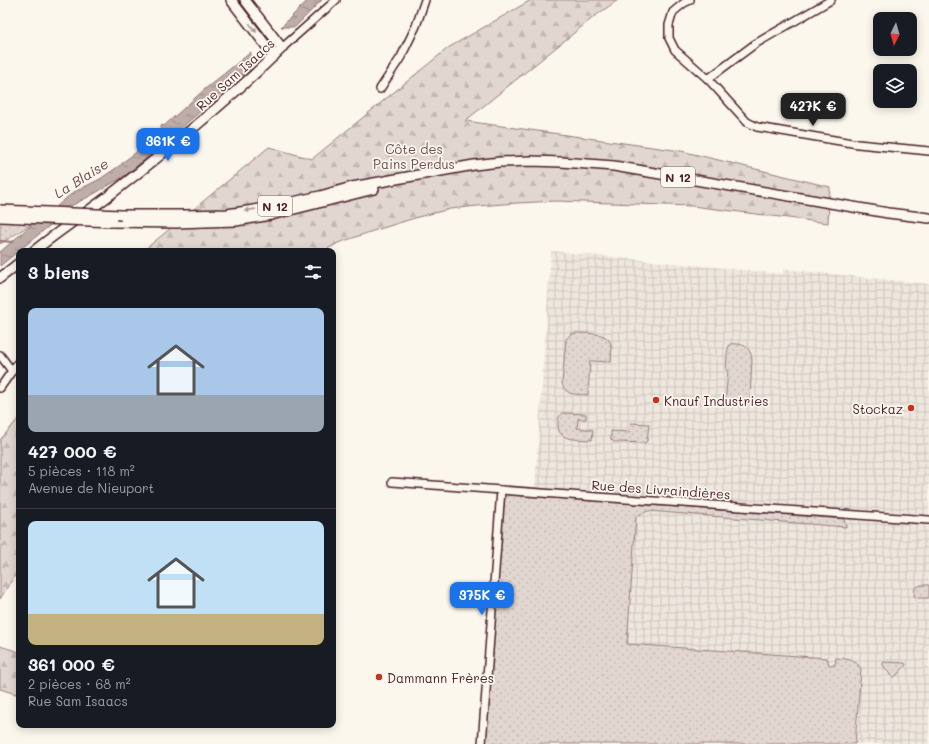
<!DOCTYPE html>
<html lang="fr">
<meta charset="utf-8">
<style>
:root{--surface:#171b24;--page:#242831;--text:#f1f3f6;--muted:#9ea1a6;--line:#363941;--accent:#1a73e8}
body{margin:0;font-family:Mali,sans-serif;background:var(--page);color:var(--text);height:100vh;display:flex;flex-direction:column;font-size:15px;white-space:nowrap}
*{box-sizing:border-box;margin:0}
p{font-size:13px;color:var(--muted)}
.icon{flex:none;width:22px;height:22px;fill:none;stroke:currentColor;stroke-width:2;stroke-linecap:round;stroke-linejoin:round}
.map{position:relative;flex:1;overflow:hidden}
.details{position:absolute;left:16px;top:248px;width:320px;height:480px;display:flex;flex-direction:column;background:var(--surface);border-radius:8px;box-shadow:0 2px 10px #0003}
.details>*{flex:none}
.needle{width:26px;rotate:185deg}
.tools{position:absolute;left:873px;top:12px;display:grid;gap:8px}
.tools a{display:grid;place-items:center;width:44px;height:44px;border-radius:8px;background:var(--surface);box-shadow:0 2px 10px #0003;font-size:20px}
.price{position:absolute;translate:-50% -34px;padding:0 9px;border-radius:8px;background:var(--accent);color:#fff;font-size:13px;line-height:26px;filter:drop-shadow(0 1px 2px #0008)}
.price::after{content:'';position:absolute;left:50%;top:24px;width:12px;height:9px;margin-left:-6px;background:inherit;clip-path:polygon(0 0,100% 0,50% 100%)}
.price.current{background:#222;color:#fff}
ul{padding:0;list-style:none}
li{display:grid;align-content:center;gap:8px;height:212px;padding:0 12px}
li+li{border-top:1px solid var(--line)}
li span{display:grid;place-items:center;height:124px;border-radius:8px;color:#555}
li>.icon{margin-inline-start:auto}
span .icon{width:72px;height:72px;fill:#fffc;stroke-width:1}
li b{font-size:17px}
h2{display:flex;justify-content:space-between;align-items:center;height:48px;padding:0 12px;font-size:17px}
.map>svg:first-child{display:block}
.industrial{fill:url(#industrial-grid)}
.grass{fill:url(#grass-dots);stroke:#967b7e}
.forest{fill:url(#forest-firs);stroke:#967b7e}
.water{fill:url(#water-ripples);stroke:#907477}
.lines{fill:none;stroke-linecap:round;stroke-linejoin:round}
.stream{stroke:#907477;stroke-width:2}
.minor-casing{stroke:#4a1f2b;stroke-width:10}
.major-casing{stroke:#4a1f2b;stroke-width:12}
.minor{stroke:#fbf7ec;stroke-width:7}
.major{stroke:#fbf7ec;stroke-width:9}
.major-bridge-casing{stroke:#4a1f2b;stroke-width:12;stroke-linecap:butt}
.major-bridge{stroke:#fbf7ec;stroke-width:9}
.oneway{fill:#ab9695}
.poi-dot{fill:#c8321e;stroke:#fbf7ec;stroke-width:1.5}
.labels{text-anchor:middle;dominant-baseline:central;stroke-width:3.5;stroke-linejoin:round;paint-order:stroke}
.shield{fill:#fbf7ec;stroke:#7f6065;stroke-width:1}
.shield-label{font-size:12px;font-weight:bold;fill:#4a1f2b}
.street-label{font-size:13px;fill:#4a1f2b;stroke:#fbf7ec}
.park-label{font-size:13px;fill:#704d54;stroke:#fbf7ec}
.poi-label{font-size:13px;fill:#4a1f2b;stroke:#fbf7ec;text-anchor:start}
.water-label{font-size:14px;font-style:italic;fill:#6d4a51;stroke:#fbf7ec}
</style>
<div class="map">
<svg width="929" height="744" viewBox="0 0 929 744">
<defs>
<pattern id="industrial-grid" width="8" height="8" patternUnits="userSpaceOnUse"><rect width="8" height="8" fill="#eee7de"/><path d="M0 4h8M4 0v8" fill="none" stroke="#cec6bf"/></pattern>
<pattern id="grass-dots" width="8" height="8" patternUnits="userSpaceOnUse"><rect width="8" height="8" fill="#e2d7d0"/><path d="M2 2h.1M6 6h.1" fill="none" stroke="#c3b8b3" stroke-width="1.8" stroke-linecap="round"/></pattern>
<pattern id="forest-firs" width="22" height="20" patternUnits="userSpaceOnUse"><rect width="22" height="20" fill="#e2d7d0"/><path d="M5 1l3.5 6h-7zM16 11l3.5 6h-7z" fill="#c3b8b3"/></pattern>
<pattern id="water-ripples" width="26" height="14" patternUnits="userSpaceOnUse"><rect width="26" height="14" fill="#bfadaa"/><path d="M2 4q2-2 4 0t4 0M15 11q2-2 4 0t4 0" fill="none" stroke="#9d8c8b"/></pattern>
</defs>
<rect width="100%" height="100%" fill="#fbf7ec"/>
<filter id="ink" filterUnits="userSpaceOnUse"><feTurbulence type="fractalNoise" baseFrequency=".025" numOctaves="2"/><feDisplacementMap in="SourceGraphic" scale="8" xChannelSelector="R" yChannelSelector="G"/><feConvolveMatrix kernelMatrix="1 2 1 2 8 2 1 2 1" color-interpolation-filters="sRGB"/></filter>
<g filter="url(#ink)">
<path class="industrial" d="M 551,251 L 783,274 L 783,269 L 929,284 L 929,744 L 577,744 L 594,492 L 535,487 Z"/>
<g class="grass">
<path d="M 0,221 L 33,223 L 0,244 Z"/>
<path d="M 577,333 C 588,334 608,331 611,345 C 612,351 611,357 611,362 L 590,361 L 588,395 C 576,394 565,396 562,383 L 566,339 L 571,334 Z"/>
<path d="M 730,344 C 742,343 750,346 752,359 L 750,398 C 747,409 734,405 725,405 L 728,370 L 726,370 C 727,362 726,351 730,344 Z"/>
<path d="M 562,413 L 586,414 L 586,419 L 578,419 L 577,428 L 593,430 L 592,440 C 579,439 558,442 558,425 C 558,420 558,416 562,413 Z"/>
<path d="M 631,423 L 649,424 L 647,441 L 645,443 L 618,442 L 614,442 L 611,439 L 611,431 L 630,432 Z"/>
<path d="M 509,495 L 844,519 L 846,527 L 648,511 L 636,516 L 627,644 L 827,658 L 829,665 L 835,665 L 836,658 C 846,659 856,659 861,669 L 855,744 L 486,744 L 504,503 L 505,498 Z"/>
<path d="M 921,585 L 929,585 L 929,598 L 918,598 L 914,596 L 915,588 Z"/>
<path d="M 884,662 L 905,663 L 906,665 L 896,676 L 893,677 L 891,676 L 883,665 L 883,663 Z"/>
</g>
<g class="forest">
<path d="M 531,0 L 618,0 L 595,16 L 465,121 L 681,151 L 830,187 L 828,223 L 692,206 L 556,201 L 517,203 L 477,206 L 450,209 L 418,217 L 373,231 L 338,243 L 324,251 L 143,251 L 269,147 L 312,159 L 448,48 Z"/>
<path d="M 19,418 L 19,569 L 0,599 L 0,440 Z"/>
<path d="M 0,646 L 19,652 L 19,695 L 0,689 Z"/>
</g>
<g class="water">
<path d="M 308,0 L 322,0 L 295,27 L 281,27 Z"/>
<path d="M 251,52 L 250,69 C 215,98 182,128 147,157 L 144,161 L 140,163 L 139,164 L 125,176 L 92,195 L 69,207 L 67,209 L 55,208 L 72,193 L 100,179 L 122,164 L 123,162 L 134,154 L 151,136 L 161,129 L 161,126 L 163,125 L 164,126 L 205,89 Z"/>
<path d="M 36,221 L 54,222 L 0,266 L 0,252 Z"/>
</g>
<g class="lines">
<path class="stream" d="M 0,241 L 13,242"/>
<g class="minor-casing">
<g id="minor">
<path d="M 690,0 L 684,3 L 673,12 L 669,25 L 669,38 L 675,50 L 708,79 L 747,122 L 757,127 L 858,144 L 929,151"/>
<path d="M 282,48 L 336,0"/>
<path d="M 708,79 L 755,44 L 831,0"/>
<path d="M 380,89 L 401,57 L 416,26 L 425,0"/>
<path d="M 0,355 L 12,371"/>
<path d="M 0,388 L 19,361"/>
<path d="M 392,482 L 583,496 L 929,520"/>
<path d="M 482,744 L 501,490"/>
</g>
</g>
<g class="major-casing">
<g id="major">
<path d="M 231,0 L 274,56"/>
<path d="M 121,215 L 185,215 L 227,214 L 266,208 L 320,196 L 352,187 L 474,165 L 500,162 L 531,161 L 561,162 L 614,166 L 888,213 L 929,218"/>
<path d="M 112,222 L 175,223 L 236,221 L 271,215 L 374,189"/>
<path d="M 34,251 C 60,230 88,212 115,191 C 173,146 230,99 282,48 L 245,0"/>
<path d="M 0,278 L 19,263"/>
</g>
</g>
<use href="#minor" class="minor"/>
<use href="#major" class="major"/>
<g class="major-bridge-casing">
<g id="major-bridge">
<path d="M 0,210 L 121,215"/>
<path d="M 0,217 L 112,222"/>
</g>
</g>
<use href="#major-bridge" class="major-bridge"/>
</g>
<defs><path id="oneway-solid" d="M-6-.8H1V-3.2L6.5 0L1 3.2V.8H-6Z"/></defs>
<g class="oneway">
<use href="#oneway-solid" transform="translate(253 28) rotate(52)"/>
<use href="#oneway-solid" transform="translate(250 210) rotate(172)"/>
</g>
</g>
<g class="poi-dot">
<circle cx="656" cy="400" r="4"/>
<circle cx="911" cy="408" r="4"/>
<circle cx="379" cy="677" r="4"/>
</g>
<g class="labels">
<g class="shield">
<rect x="661" y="167" width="34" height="20" rx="3"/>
<rect x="258" y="196" width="34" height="20" rx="3"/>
</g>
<g class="shield-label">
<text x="678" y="177">N 12</text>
<text x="275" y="206">N 12</text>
</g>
<g class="street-label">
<text transform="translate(235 74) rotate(-42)">Rue Sam Isaacs</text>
<text transform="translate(661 489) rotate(4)">Rue des Livraindières</text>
</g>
<g class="park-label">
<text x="414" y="148">Côte des<tspan x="414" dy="15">Pains Perdus</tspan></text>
</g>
<g class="poi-label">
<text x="664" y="400">Knauf Industries</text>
<text x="903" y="408" text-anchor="end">Stockaz</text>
<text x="387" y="677">Dammann Frères</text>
</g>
<g class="water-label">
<text transform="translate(81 178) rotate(-32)">La Blaise</text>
</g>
</g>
</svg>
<div class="tools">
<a><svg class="needle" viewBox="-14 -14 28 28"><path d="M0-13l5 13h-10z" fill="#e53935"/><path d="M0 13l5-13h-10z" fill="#9ea1a6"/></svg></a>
<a><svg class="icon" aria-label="layers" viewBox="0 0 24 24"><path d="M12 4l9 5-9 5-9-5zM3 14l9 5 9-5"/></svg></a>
</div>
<b class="price current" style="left:813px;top:127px">427K €</b>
<b class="price" style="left:168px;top:162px">361K €</b>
<b class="price" style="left:482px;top:616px">375K €</b>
<section class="details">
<h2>3 biens<svg class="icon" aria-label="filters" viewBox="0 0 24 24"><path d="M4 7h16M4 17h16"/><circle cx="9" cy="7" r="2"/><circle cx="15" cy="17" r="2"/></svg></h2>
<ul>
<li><span style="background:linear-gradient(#a9c7e8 70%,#9aa5b1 0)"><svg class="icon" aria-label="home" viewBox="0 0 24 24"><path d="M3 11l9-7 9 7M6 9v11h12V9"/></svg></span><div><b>427 000 €</b><p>5 pièces · 118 m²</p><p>Avenue de Nieuport</p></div></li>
<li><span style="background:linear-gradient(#bfe0f5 75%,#c2b280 0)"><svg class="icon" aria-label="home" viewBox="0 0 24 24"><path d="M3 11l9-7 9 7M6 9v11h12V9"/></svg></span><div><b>361 000 €</b><p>2 pièces · 68 m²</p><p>Rue Sam Isaacs</p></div></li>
</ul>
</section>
</div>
